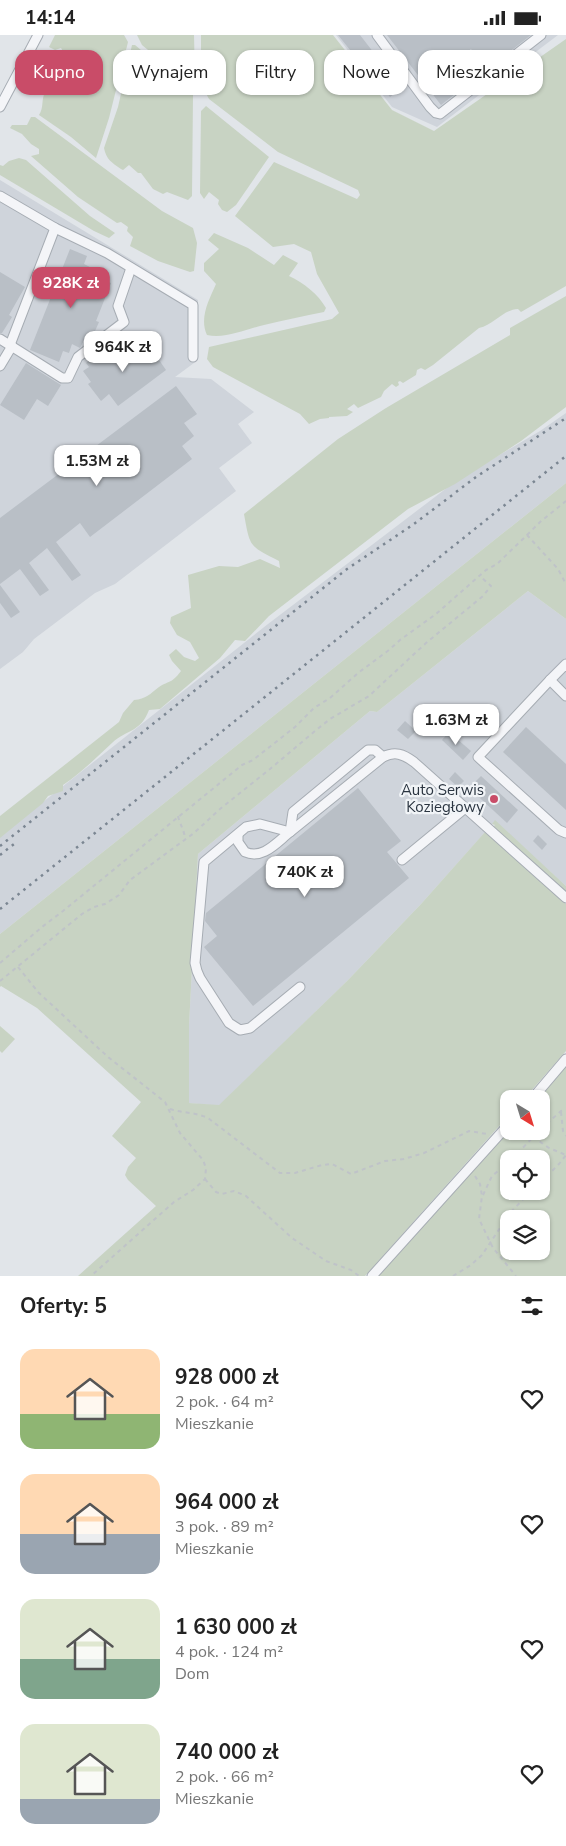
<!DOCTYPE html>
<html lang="pl">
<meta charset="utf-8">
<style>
:root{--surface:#fff;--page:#f6f6f6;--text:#222;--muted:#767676;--accent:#c94c68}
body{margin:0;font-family:"Nunito Sans",sans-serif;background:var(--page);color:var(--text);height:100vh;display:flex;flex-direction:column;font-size:19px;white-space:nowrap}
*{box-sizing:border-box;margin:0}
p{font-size:16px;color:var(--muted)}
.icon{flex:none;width:28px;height:28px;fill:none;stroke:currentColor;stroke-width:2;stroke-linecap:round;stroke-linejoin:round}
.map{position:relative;height:1241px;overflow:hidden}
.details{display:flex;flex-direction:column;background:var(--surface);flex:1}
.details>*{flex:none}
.guide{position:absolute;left:15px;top:15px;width:536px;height:45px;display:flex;gap:10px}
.needle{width:32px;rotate:142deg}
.controls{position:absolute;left:500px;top:1055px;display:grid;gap:10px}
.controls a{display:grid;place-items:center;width:50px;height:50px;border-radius:10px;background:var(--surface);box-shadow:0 1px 4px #0004;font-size:25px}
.price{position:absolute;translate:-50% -42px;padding:0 11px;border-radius:10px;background:#fff;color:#222;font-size:16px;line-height:32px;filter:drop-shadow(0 1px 2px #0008)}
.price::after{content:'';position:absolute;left:50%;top:30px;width:15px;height:11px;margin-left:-8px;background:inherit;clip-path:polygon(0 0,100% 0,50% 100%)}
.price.on{background:var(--accent);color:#fff}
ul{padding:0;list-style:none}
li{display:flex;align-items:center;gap:15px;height:125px;padding:0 20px}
li span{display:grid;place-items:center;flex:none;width:140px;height:100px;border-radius:15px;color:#555}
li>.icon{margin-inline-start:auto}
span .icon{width:60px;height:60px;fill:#fffc;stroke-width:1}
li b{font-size:21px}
h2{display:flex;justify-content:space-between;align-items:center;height:60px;padding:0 20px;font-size:21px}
.chip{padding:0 18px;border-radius:15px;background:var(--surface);box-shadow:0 1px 4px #0004;font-size:18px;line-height:45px}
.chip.on{background:var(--accent);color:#fff}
.status{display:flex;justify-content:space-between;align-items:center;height:35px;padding:0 25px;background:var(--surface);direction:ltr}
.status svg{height:14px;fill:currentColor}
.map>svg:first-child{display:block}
.built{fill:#cfd4db}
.green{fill:#c8d3c3;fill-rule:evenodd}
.building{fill:#b9bfc6}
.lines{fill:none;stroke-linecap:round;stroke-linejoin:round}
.minor-casing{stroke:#a6acb3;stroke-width:11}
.path{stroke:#bfc3c8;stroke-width:2;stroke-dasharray:4 4;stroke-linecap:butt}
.minor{stroke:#f4f5f8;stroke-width:9}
.rail{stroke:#7b8692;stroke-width:2.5;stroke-dasharray:2.5 5;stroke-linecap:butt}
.poi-dot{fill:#c94c68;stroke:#f1f4f7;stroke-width:2}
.labels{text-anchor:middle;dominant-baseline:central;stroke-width:4.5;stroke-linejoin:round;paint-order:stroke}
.poi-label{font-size:15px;fill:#2a3440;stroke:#f1f4f7;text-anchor:end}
</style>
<div class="status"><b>14:14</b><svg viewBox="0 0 49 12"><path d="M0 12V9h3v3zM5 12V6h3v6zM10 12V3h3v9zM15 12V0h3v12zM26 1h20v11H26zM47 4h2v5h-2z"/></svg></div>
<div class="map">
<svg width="566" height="1241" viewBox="0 0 566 1241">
<rect width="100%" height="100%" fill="#e1e5e9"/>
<g class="built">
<path d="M 336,0 L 558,0 L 437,92 L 392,72 Z"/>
<path d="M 0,145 L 198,265 L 198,325 L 175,342 L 211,344 L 254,377 L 238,389 L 252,408 L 219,433 L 236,456 L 115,549 L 95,558 L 34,604 L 23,617 L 0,634 Z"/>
<path d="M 566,378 L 566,448 L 0,899 L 0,801 L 268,589 L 456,446 L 540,396 Z"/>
<path d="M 528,556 L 566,584 L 566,851 L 495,786 L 421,869 L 347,946 L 219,1071 L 189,1068 L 189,991 L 198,819 L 370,676 L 377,677 Z"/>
</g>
<g class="green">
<path d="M 55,0 L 124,0 L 128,7 L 109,83 L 96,123 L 71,102 L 39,80 C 44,73 41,65 45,57 C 53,45 66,39 67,23 L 61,13 L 55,15 L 49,12 Z"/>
<path d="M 137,0 L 194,0 L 195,44 L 188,48 L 142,10 Z"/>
<path d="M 201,0 L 333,0 L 392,75 L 434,96 L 566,4 L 566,251 L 521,277 L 518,274 C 502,275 494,290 479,293 L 433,330 L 425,335 L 421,333 L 417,335 L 416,340 L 403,348 L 400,346 L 398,347 L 399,350 L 396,352 L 392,349 L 384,356 L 381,362 L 358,373 L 354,369 L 347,374 L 353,377 L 347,381 L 329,382 L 329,383 L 320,384 L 309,389 L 300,379 L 213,332 L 207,324 L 209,312 L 332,284 L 339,278 L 317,239 L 311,217 L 294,209 L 273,212 L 235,181 L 274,127 L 357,164 L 360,160 L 358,155 L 278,117 L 209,64 L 201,49 Z"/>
<path d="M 132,10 L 135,10 L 190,56 L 193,60 L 192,161 L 188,165 L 167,157 L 163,159 L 153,154 L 141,138 L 138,138 L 129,130 L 123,135 L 121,134 C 112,128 106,124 104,113 L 118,72 Z"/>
<path d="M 206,71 L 269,122 L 236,170 L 227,177 L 222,175 L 218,169 L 219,165 L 209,157 L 204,164 L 200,158 L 201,76 Z"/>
<path d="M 31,82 L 35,82 L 162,176 L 193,193 L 197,208 L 194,236 L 190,237 L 158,226 L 130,211 L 133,202 L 127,196 L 128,192 L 121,187 L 117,188 L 78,162 L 31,121 L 39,119 L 39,114 L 31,109 L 22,99 L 10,93 L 12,90 L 27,90 Z"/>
<path d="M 19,123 L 26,125 L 90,181 L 115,198 L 109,203 L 94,196 L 0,140 L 0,130 L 3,131 L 9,126 Z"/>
<path d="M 214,198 L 248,213 L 274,230 L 283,220 L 298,228 L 289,241 C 304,248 318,259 326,273 L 324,277 C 304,281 284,285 264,290 C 246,294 226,304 207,300 C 199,283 209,265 216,249 L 204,236 L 204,228 L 219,214 L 208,205 Z"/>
<path d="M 566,261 L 566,372 L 521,406 L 455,449 L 408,474 L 269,581 L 245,606 L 235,605 L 220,623 L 160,674 L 149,675 C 140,698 127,694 112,708 C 96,723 81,738 63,750 L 63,756 L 48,761 L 43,768 L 0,803 L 0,781 L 119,687 L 123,678 L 134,665 C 146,664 150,659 159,652 C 170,645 171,649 181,636 L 172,626 L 169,620 L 176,614 L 184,622 L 195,626 L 199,623 L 190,607 L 177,600 L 170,588 L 171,582 L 191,573 L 188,540 L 219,531 L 238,532 L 260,524 L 280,533 L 279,526 C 249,511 250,512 244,479 L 338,404 L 386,373 L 510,300 L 510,293 Z"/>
<path d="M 566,448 L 566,584 L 528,556 L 377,677 L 370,676 L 198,819 L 189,991 L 189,1068 L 219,1070 L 347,946 L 421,869 L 485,797 L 566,869 L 566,1016 L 524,1064 L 509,1064 L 509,1080 L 365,1241 L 78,1241 L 156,1171 L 128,1145 L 125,1140 L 128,1132 L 136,1123 L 112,1101 L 141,1067 L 37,973 L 1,951 L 0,952 L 0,899 Z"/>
<path d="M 495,785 L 566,851 L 566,858 L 493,792 L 495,790 L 492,789 Z"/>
<path d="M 0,991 L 15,1004 L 2,1018 L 0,1016 Z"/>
<path d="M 566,1031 L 566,1241 L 378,1241 L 509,1095 L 541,1096 L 541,1064 L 537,1064 ZM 509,1124 L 541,1124 L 541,1156 L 509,1156 ZM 509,1184 L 541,1184 L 541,1216 L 509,1216 Z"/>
</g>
<g class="building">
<path d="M 338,0 L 360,0 L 401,53 L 390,62 L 381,50 L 379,51 Z"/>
<path d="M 387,0 L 531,0 L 486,35 L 471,14 L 458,24 L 473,45 L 441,70 Z"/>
<path d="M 70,214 L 87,221 L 84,229 L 90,232 L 88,239 L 111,248 L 96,286 L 99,287 L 92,303 L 90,305 L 85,303 L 80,313 L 72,309 L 69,318 L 63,316 L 59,327 L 30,315 Z"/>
<path d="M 0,237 L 25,252 L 9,280 L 12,282 L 2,298 L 0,298 Z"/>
<path d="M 140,304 L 147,314 L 150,312 L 166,335 L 118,371 L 109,359 L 101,366 L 88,349 L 91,347 L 83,336 L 89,332 L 86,328 L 107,312 L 122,333 L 137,321 L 129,311 Z"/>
<path d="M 26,328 L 61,350 L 48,371 L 37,364 L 24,385 L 0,370 Z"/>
<path d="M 176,351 L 197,379 L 184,388 L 194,401 L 182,411 L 192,424 L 90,502 L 80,488 L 56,507 L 81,540 L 72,546 L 47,513 L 29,528 L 49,555 L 40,561 L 20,534 L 0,549 L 0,483 Z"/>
<path d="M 0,550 L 20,577 L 11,583 L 0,568 Z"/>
<path d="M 405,686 L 416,696 L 408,704 L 397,695 Z"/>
<path d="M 526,692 L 566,729 L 566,775 L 503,717 Z"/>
<path d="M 449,697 L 471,716 L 463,725 L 442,705 Z"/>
<path d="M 455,737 L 464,746 L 458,752 L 449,744 Z"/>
<path d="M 481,741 L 518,775 L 507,788 L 469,753 Z"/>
<path d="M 358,753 L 401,806 L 387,817 L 409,843 L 253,971 L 204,912 L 217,901 L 205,886 L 206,878 Z"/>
<path d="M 538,800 L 547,809 L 542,815 L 533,806 Z"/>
</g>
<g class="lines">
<g class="minor-casing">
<g id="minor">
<path d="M 377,0 L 430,72 L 436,78 L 440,79 L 541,0"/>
<path d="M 0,72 L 38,0"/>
<path d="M 0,161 L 55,193 L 107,218 L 193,270 L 193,322"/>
<path d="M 0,304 L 62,343 L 68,343 L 78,322 L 124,287 L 118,271 L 131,233"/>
<path d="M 10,310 L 55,193"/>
<path d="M 0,331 L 12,311"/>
<path d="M 550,645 L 566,629"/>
<path d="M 566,661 L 550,645 L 478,722 L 559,795 L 566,798"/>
<path d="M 238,800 L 238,807 L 245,817 C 263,825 277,807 290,797 L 293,777 L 368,715 L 375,715 L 383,722"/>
<path d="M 402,825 L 464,774"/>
<path d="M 300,952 L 250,993 L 240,995 L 229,988 L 200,943 L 197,936 L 195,928 L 204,827 L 246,792 L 260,789 L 290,797 L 383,722 C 395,716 403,719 414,727 L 566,863"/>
<path d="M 532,1064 L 566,1024"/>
<path d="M 372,1241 L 509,1089"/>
</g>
</g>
<g class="path">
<path d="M 527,500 L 540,487 L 566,466"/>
<path d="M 178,781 C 180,790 185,796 185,805"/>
<path d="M 0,928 L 42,892 L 63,876 L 242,730 L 253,725 L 295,692 L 314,673 L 330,663 L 358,638 L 389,615 L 400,605 L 436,579 L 486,535 L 497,529 L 527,500 L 558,534 L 566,549"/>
<path d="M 18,932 L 38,957 L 108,1022 L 165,1067 L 180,1098 L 203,1125 L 206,1133 L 205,1144 L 193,1155 L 174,1167 L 91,1241"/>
<path d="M 0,946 L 82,879 L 94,872 L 105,869 L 119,860 L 130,845 L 194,798 L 220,774 L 270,734 L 315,696 L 330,684 L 369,661 L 426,608 L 483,561 L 491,551 L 480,541"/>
<path d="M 170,1074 C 182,1078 195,1077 208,1083 L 280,1138 L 295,1138 L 322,1130 L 332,1129 L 351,1139 L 385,1126 L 404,1124 L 424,1118 L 469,1096 L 487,1099"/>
<path d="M 561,1077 L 563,1096 L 566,1101"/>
<path d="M 541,1094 L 561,1076 L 566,1075"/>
<path d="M 533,1102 L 549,1113 L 566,1120"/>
<path d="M 512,1124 L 539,1096"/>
<path d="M 475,1141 L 480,1149 L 482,1161 L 479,1184 L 493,1213 L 516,1241"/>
<path d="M 205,1144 L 216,1157 L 222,1159 L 234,1156 L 246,1161 L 292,1203 L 326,1226 L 351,1235 L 359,1241"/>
<path d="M 541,1147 L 559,1129 L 566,1120"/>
<path d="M 483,1160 L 492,1141 L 509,1127"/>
<path d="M 453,1241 L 471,1230 L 482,1220 L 510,1178 L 531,1156"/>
</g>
<use href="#minor" class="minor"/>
<g class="rail">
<path d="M 0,811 L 347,534 L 414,489 L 476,442 L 566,383"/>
<path d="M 0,820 L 14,809"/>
<path d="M 0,874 L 566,421"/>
</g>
</g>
<circle class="poi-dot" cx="494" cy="764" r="5"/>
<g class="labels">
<g class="poi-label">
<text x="484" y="755">Auto Serwis<tspan x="484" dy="17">Koziegłowy</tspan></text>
</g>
</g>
</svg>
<div class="controls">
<a><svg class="needle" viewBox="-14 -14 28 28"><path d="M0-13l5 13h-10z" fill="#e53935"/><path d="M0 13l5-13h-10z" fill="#767676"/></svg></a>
<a><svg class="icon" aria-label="locate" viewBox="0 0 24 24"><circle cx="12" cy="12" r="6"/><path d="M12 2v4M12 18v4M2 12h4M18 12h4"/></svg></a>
<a><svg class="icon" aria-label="layers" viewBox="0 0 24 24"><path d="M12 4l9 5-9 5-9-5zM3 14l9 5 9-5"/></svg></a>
</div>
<b class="price on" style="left:71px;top:274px">928K zł</b>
<b class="price" style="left:123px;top:338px">964K zł</b>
<b class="price" style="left:97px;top:452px">1.53M zł</b>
<b class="price" style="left:456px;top:711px">1.63M zł</b>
<b class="price" style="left:305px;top:863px">740K zł</b>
<div class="guide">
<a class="chip on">Kupno</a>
<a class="chip">Wynajem</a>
<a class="chip">Filtry</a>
<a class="chip">Nowe</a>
<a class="chip">Mieszkanie</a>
</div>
</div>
<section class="details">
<h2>Oferty: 5<svg class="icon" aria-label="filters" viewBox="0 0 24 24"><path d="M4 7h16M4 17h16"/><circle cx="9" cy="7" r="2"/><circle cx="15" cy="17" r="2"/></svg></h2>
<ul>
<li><span style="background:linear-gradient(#ffd9b3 65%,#8fb573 0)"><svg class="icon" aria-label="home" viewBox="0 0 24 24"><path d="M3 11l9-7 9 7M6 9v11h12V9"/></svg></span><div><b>928 000 zł</b><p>2 pok. · 64 m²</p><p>Mieszkanie</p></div><svg class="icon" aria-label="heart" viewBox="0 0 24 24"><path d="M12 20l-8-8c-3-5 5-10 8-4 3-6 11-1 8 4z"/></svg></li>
<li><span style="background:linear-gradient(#ffd9b3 60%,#9aa5b1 0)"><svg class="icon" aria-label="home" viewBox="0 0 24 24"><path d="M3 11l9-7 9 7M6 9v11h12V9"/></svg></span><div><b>964 000 zł</b><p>3 pok. · 89 m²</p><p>Mieszkanie</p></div><svg class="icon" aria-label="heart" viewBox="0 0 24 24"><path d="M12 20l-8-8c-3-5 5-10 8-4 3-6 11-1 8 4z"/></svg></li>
<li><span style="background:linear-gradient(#dfe7d0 60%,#7fa58c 0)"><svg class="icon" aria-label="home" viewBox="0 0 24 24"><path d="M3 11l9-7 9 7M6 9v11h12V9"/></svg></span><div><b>1 630 000 zł</b><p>4 pok. · 124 m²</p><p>Dom</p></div><svg class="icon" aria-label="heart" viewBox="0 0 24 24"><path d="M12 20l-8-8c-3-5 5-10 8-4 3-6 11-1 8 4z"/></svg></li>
<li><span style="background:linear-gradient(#dfe7d0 75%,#9aa5b1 0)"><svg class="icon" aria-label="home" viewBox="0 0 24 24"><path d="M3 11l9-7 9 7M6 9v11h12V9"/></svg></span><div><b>740 000 zł</b><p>2 pok. · 66 m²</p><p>Mieszkanie</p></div><svg class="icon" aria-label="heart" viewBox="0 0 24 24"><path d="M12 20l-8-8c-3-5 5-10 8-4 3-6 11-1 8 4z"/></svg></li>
</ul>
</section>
